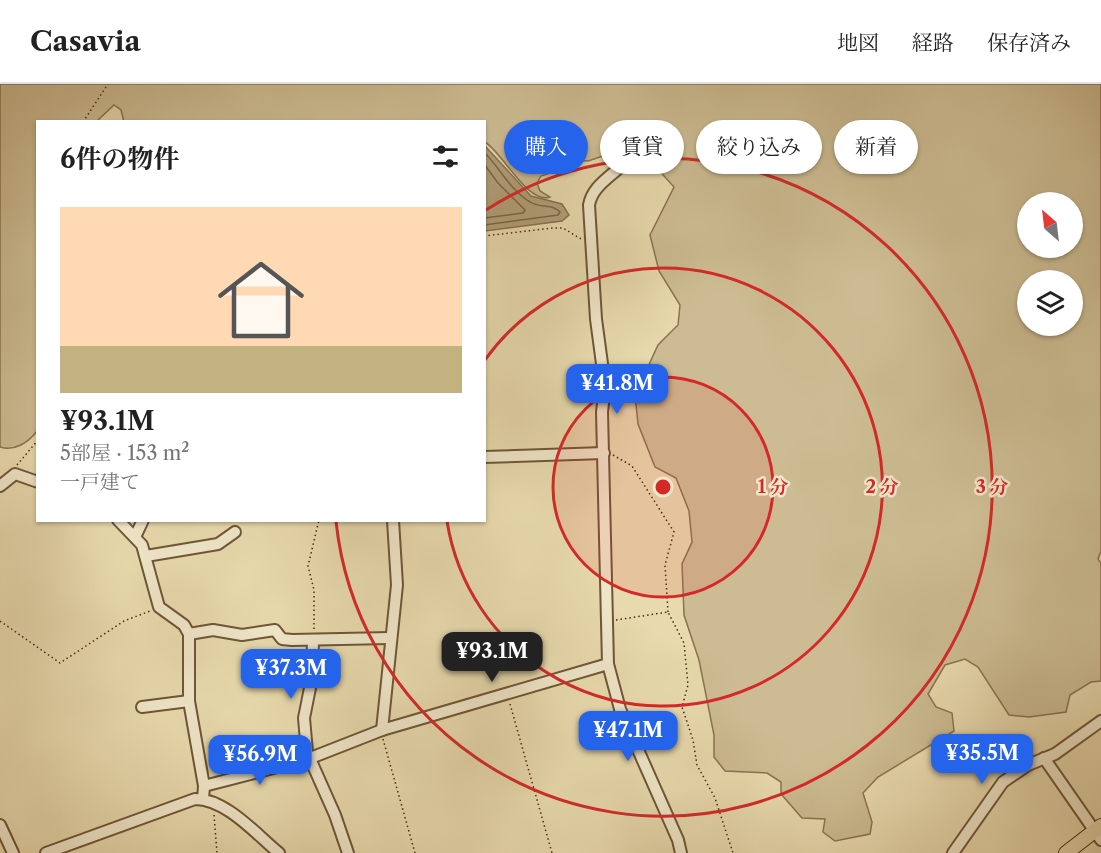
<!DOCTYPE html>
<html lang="ja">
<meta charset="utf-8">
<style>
:root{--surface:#fff;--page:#f6f6f6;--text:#222;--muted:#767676;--line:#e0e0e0;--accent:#2563eb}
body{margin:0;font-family:"Libre Caslon Text","Noto Serif JP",serif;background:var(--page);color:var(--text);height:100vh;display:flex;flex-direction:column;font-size:22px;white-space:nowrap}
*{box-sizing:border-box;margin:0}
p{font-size:20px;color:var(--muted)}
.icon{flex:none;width:33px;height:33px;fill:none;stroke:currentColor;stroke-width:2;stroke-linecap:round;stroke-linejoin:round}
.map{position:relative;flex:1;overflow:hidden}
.side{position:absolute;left:36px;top:36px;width:450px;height:402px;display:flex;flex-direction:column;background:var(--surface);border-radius:0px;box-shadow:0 2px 4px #0004}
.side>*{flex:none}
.hud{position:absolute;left:504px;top:36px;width:507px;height:54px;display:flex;gap:12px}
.needle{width:39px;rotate:332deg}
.tools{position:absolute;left:1017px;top:108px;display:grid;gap:12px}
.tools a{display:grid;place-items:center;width:66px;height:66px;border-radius:50%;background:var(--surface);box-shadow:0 2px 4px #0004;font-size:30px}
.price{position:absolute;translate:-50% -51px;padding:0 14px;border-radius:12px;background:var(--accent);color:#fff;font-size:20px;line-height:39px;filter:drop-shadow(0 2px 3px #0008)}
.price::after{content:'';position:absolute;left:50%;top:36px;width:18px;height:14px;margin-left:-9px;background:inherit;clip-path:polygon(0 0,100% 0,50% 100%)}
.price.active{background:#222;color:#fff}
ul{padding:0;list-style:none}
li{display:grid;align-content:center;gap:12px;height:318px;padding:0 24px}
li+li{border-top:2px solid var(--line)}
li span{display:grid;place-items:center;height:186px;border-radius:0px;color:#555}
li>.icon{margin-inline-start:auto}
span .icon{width:108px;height:108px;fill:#fffc;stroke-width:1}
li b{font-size:26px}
h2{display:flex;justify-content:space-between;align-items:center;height:72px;padding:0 24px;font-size:26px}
.tag{padding:0 21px;border-radius:27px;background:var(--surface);box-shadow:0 2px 4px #0004;font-size:21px;line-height:54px}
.tag.active{background:var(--accent);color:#fff}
header{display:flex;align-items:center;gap:36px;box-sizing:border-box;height:84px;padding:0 30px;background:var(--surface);border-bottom:2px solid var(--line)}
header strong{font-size:28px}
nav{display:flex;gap:33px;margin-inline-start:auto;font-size:21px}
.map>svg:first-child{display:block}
.green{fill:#cdbc93;stroke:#8a7350;stroke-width:1.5;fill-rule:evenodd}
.water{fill:#b19e78;stroke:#87704e;stroke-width:1.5}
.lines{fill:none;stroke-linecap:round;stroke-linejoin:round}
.shore{stroke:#7c6443;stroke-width:1.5}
.minor-casing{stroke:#6f5636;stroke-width:14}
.major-casing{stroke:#472a0e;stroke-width:16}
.path{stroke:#472a0e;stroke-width:1.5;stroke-dasharray:1.5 3;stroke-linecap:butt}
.minor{stroke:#f0e7ca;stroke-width:10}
.major{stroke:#e8daae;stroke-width:14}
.ring{fill:none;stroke:#d62828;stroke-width:3}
.centre{fill:#d62828;stroke:#f0e7ca;stroke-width:3}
.ring-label{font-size:18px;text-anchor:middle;font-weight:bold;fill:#d62828;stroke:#f0e7ca;stroke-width:5;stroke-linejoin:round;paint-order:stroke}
</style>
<header>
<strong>Casavia</strong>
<nav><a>地図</a><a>経路</a><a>保存済み</a></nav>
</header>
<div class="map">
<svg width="1101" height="769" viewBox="0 0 1101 769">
<rect width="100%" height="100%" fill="#e8daae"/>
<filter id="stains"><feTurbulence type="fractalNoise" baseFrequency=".00333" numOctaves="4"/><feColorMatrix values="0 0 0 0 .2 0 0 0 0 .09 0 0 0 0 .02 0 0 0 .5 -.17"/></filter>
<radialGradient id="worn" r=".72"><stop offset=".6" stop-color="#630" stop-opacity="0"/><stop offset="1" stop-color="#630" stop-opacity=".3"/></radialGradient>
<path class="green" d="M 0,0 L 1101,0 L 1101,467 L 1098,475 L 1101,479 L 1101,597 L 1091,598 L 1070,611 L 1066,628 L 1029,633 L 1009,631 L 978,583 L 965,575 L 945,581 L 928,610 L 936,623 L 952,629 L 954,647 L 878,693 L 863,709 L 872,738 L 870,750 L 835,757 L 823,748 L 825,735 L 802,734 L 781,710 L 781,698 L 767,689 L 725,687 L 714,673 L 714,651 L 699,576 L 684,531 L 682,480 L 692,458 L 689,427 L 676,394 L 655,383 L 638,340 L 635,311 L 658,261 L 678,241 L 680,221 L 659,187 L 650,151 L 674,103 L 648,74 L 623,74 L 609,70 L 588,77 L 573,76 L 559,86 L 541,92 L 537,99 L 540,107 L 550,113 C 528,121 503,69 485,58 L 484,38 L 124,38 L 121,26 L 114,21 L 97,37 L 38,38 L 37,347 C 29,358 14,368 0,363 ZM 1028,118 L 1072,118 L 1072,164 L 1028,164 ZM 1028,196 L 1072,196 L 1072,242 L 1028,242 Z"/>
<path class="water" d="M 485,62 L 531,112 L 562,120 L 569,131 L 562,137 L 485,147 Z"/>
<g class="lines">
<g class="shore">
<path d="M 484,68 C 500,84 510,106 530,118 C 539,124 554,120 560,128 L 558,131 L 484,141"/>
<path d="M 484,80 L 498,99 L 525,126 L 523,129 L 484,134"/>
</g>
<g class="minor-casing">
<g id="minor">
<path d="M 619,84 C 607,95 592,104 589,121 L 596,235 L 605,302 L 602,328 L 608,580 L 620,625 L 678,756 L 681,769"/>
<path d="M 484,373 L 604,369"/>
<path d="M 0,402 L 15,390 L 38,398"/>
<path d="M 118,436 L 142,461 L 159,523 L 184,541 L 189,550 L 189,617 L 204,702 L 203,715"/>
<path d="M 135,453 L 143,436"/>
<path d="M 146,472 L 218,460 L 235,448"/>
<path d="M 189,550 L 213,546 L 242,551 L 275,546 L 282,555 L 292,556 L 390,554"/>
<path d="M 313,556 L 312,594 L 304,634 L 307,668 L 335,731 L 348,769"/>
<path d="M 142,623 L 189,617"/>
<path d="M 382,646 L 397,501 L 393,436"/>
<path d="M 1044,674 L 1101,756"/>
<path d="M 204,702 L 308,675 L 382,646 L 608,580"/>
<path d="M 0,741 L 13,769"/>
<path d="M 46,769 L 195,715 C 226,715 256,750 279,769"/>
<path d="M 953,769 L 1003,698 L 1028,681 L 1055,670 L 1101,637"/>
</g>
</g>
<g class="major-casing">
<path id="major" d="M 1066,769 L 1101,742"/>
</g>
<g class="path">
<path d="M 83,38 L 108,0"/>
<path d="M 484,152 L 553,144 L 563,144 L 581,155"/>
<path d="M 613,371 L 632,382 L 674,448 L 665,481 L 668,528"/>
<path d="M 17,381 L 38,356"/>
<path d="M 616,536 L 668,528 L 684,559 L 688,601 L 682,623 L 693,656 L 697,681 L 715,714 L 733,769"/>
<path d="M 0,537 L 60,579 L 124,537 L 150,527"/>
<path d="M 314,545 L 314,506 L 308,482 L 319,436"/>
<path d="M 510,620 L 552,769"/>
<path d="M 383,655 L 415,769"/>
<path d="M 214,731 L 217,769"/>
</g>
<use href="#minor" class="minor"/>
<use href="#major" class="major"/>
</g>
<circle cx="663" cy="403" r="110" fill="#d62828" fill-opacity=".12"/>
<g class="ring">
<circle cx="663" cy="403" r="110"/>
<path d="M485 276A219 219 0 1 1 447 437"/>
<path d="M486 126A329 329 0 1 1 336 437"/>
</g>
<circle cx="663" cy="403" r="9" class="centre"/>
<g class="ring-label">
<text x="773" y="409">1 分</text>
<text x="882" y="409">2 分</text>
<text x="992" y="409">3 分</text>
</g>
<rect width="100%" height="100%" filter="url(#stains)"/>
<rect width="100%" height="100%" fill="url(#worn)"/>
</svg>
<div class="tools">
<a><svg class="needle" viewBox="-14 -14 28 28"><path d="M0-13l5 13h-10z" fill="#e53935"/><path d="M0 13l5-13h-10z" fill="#767676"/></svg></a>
<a><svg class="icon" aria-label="layers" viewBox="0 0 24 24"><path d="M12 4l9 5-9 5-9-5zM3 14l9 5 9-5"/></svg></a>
</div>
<b class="price" style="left:617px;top:331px">¥41.8M</b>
<b class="price active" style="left:492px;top:599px">¥93.1M</b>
<b class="price" style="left:291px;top:616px">¥37.3M</b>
<b class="price" style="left:628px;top:678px">¥47.1M</b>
<b class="price" style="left:982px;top:701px">¥35.5M</b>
<b class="price" style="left:260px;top:702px">¥56.9M</b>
<div class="hud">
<a class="tag active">購入</a>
<a class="tag">賃貸</a>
<a class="tag">絞り込み</a>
<a class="tag">新着</a>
</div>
<section class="side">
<h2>6件の物件<svg class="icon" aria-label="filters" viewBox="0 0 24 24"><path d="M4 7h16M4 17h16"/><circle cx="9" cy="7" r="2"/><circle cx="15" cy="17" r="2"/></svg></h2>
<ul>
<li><span style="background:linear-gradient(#ffd9b3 75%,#c2b280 0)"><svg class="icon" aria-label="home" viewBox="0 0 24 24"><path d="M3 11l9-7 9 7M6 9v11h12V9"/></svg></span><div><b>¥93.1M</b><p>5部屋 · 153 m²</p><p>一戸建て</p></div></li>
</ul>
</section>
</div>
